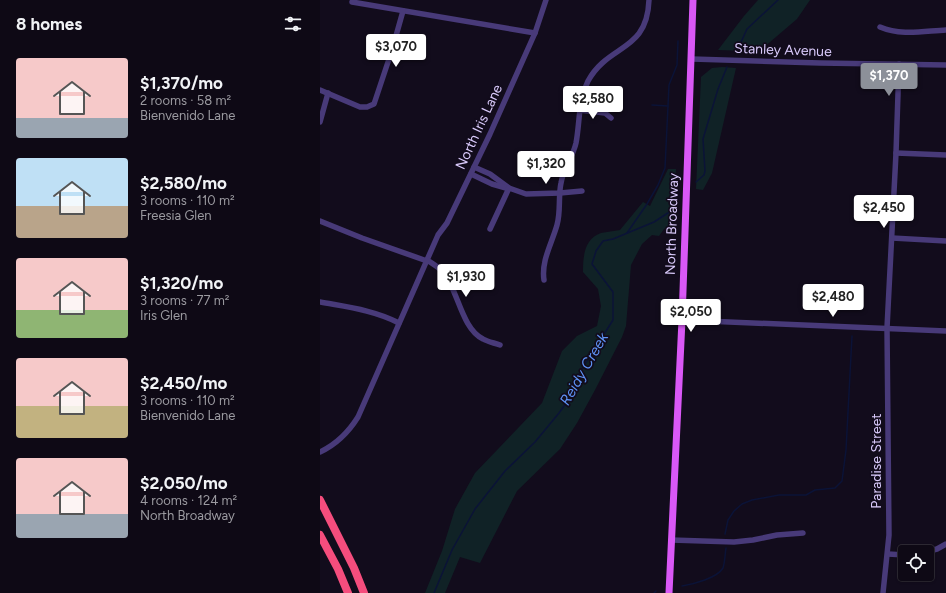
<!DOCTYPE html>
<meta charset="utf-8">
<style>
:root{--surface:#0e0915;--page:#17121e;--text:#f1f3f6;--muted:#9b9aa0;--line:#2e2a34;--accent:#8c9099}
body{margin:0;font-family:Figtree,sans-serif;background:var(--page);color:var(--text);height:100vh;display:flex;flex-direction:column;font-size:15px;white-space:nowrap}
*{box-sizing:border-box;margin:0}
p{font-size:13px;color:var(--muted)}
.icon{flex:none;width:22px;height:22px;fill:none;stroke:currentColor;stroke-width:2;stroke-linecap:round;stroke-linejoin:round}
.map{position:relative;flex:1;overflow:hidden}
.panel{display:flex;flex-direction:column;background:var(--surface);width:320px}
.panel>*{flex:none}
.tools{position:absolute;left:578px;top:545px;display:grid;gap:8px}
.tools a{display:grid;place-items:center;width:36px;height:36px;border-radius:4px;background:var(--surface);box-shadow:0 1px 3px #0004,0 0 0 1px var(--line);font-size:20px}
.price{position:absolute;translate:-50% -34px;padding:0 9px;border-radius:4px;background:#fff;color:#222;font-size:13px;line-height:26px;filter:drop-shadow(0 1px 2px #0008)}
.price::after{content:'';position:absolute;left:50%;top:24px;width:12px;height:9px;margin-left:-6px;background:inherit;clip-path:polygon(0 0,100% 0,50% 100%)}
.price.selected{background:var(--accent);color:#fff}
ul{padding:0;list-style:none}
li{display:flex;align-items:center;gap:12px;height:100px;padding:0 16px}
li span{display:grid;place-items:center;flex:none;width:112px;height:80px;border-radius:4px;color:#555}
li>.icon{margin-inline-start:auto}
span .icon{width:48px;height:48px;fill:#fffc;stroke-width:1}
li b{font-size:17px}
h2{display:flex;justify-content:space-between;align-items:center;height:48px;padding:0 16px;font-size:17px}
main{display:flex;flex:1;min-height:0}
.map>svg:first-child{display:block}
.green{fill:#102226}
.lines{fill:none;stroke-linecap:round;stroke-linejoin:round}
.stream{stroke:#0b1337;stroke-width:1.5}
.minor{stroke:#483a79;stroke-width:5.5}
.major{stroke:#d958f6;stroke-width:7}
.highway{stroke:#f54d7d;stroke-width:8}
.labels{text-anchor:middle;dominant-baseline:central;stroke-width:3.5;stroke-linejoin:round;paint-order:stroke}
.street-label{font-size:14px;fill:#dacbfc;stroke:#120c1c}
.water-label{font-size:15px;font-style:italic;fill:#5f93f6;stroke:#120c1c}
</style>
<main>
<section class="panel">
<h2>8 homes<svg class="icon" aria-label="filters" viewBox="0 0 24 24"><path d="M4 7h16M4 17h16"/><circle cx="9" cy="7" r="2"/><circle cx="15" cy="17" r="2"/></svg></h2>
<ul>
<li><span style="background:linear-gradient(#f6c9c9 75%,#9aa5b1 0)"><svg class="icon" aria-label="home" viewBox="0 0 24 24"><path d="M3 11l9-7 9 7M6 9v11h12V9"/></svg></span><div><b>$1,370/mo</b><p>2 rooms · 58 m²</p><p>Bienvenido Lane</p></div></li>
<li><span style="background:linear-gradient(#bfe0f5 60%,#b9a48a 0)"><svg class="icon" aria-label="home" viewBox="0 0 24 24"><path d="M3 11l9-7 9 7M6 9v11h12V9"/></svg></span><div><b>$2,580/mo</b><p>3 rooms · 110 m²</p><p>Freesia Glen</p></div></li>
<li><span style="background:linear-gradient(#f6c9c9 65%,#8fb573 0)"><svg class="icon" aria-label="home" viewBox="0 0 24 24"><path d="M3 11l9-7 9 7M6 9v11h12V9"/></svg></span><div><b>$1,320/mo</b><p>3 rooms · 77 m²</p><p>Iris Glen</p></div></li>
<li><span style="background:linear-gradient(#f6c9c9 60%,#c2b280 0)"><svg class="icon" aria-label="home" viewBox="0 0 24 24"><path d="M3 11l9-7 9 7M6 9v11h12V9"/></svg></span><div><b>$2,450/mo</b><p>3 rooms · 110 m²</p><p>Bienvenido Lane</p></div></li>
<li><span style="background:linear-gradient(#f6c9c9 70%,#9aa5b1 0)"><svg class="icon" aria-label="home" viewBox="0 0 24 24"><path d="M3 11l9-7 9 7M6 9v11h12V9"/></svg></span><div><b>$2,050/mo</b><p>4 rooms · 124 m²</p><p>North Broadway</p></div></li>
</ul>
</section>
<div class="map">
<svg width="626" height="593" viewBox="0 0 626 593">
<rect width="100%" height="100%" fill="#120c1c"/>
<g class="green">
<path d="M 438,0 L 490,0 L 477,19 L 443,48 L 429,47 L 427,51 L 398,50 L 424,16 Z"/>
<path d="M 402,67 L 416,68 L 392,173 L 383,190 L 376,189 L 381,77 L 392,68 Z"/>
<path d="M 348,169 L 356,169 L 353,225 L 344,229 L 339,236 L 332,235 L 322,244 L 311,265 L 306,326 L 302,337 L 275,390 L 257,423 L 240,449 L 197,491 L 160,563 L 140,557 L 125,593 L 105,593 L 122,551 L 135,509 L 155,473 L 222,403 L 242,351 L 257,336 L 277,326 L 281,306 L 278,289 L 263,272 C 263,257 264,239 281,233 C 287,232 294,231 300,230 L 323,202 L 330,206 Z"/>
</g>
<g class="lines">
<g class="stream">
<path d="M 417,51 L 427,29 L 458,0"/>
<path d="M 332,105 L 348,106"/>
<path d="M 376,182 L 384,175 L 385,171 L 383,139 L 398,89 L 407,67"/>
<path d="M 307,233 L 327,204 L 338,185 L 345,168 L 349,85 L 357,65 L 358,41"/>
<path d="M 405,534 L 408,520 L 414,511 L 422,504 L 432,500 L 459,495 L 486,495 L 495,490 L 515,488 L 522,481 L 526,450 L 532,336"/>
<path d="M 362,586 C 374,584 397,578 403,568 C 405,562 405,554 406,548"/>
<path d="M 114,593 L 132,550 L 155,509 L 185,471 L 215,442 L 239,413 L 252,395 L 260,372 L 293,320 L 293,292 L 272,264 L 276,251 L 283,241 L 293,239 L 334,222 L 354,209"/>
<path d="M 334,593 L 336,591"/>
</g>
<g class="minor">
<path d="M 32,2 L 215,33"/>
<path d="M 560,27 C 581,36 604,31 626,30"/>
<path d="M 372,59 L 500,63 L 626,65"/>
<path d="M 0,90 L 40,107 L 47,107 L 54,104 L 72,50 L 83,11"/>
<path d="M 259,110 L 285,113 L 291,118"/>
<path d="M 0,122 L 8,93"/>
<path d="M 576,153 L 626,155"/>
<path d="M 154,167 L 170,174 L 189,188 L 206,194 L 240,193 L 262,191"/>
<path d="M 151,174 L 172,184 L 186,188"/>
<path d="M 0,221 L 42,238 L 107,261"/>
<path d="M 170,229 L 189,188"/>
<path d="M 572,238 L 626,241"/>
<path d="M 107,260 C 113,264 120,268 124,273 C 138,291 142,329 163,339 C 168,342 175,343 180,345"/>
<path d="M 224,280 C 221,261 232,243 237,225 C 241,211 238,197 241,183 C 243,169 253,157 256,143 C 260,122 258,101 268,81 C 289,43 327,53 329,0"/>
<path d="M 0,302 C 27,307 54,310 79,323"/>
<path d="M 362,320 L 626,331"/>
<path d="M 0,452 C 17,444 28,433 38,417 L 118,235 L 127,223 L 170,134 L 215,33 L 226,0"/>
<path d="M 351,540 L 414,542 L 433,540 L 457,535 L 483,533"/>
<path d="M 606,552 L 617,549 L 626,544"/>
<path d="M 568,554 L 585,555"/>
<path d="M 563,593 L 569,535 L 567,328 L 576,153 L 579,64"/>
</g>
<path class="major" d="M 349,593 L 362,320 L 373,0"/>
<g class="highway">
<path d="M 0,500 L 34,568 L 44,593"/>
<path d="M 0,535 L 18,569 L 28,593"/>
</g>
</g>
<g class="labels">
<g class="street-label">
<text transform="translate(463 50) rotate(2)">Stanley Avenue</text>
<text transform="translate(159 127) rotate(-65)">North Iris Lane</text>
<text transform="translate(352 224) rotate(-88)">North Broadway</text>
<text transform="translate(556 461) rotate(-90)">Paradise Street</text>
</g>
<g class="water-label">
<text transform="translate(264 369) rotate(-60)">Reidy Creek</text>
</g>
</g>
</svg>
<div class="tools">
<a><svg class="icon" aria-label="locate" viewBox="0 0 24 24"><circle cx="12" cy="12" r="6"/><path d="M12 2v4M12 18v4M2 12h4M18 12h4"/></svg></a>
</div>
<b class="price" style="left:76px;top:68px">$3,070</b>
<b class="price selected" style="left:569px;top:97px">$1,370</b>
<b class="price" style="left:273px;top:120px">$2,580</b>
<b class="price" style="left:226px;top:185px">$1,320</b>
<b class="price" style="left:564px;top:229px">$2,450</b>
<b class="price" style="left:146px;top:298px">$1,930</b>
<b class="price" style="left:513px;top:318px">$2,480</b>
<b class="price" style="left:371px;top:333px">$2,050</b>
</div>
</main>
